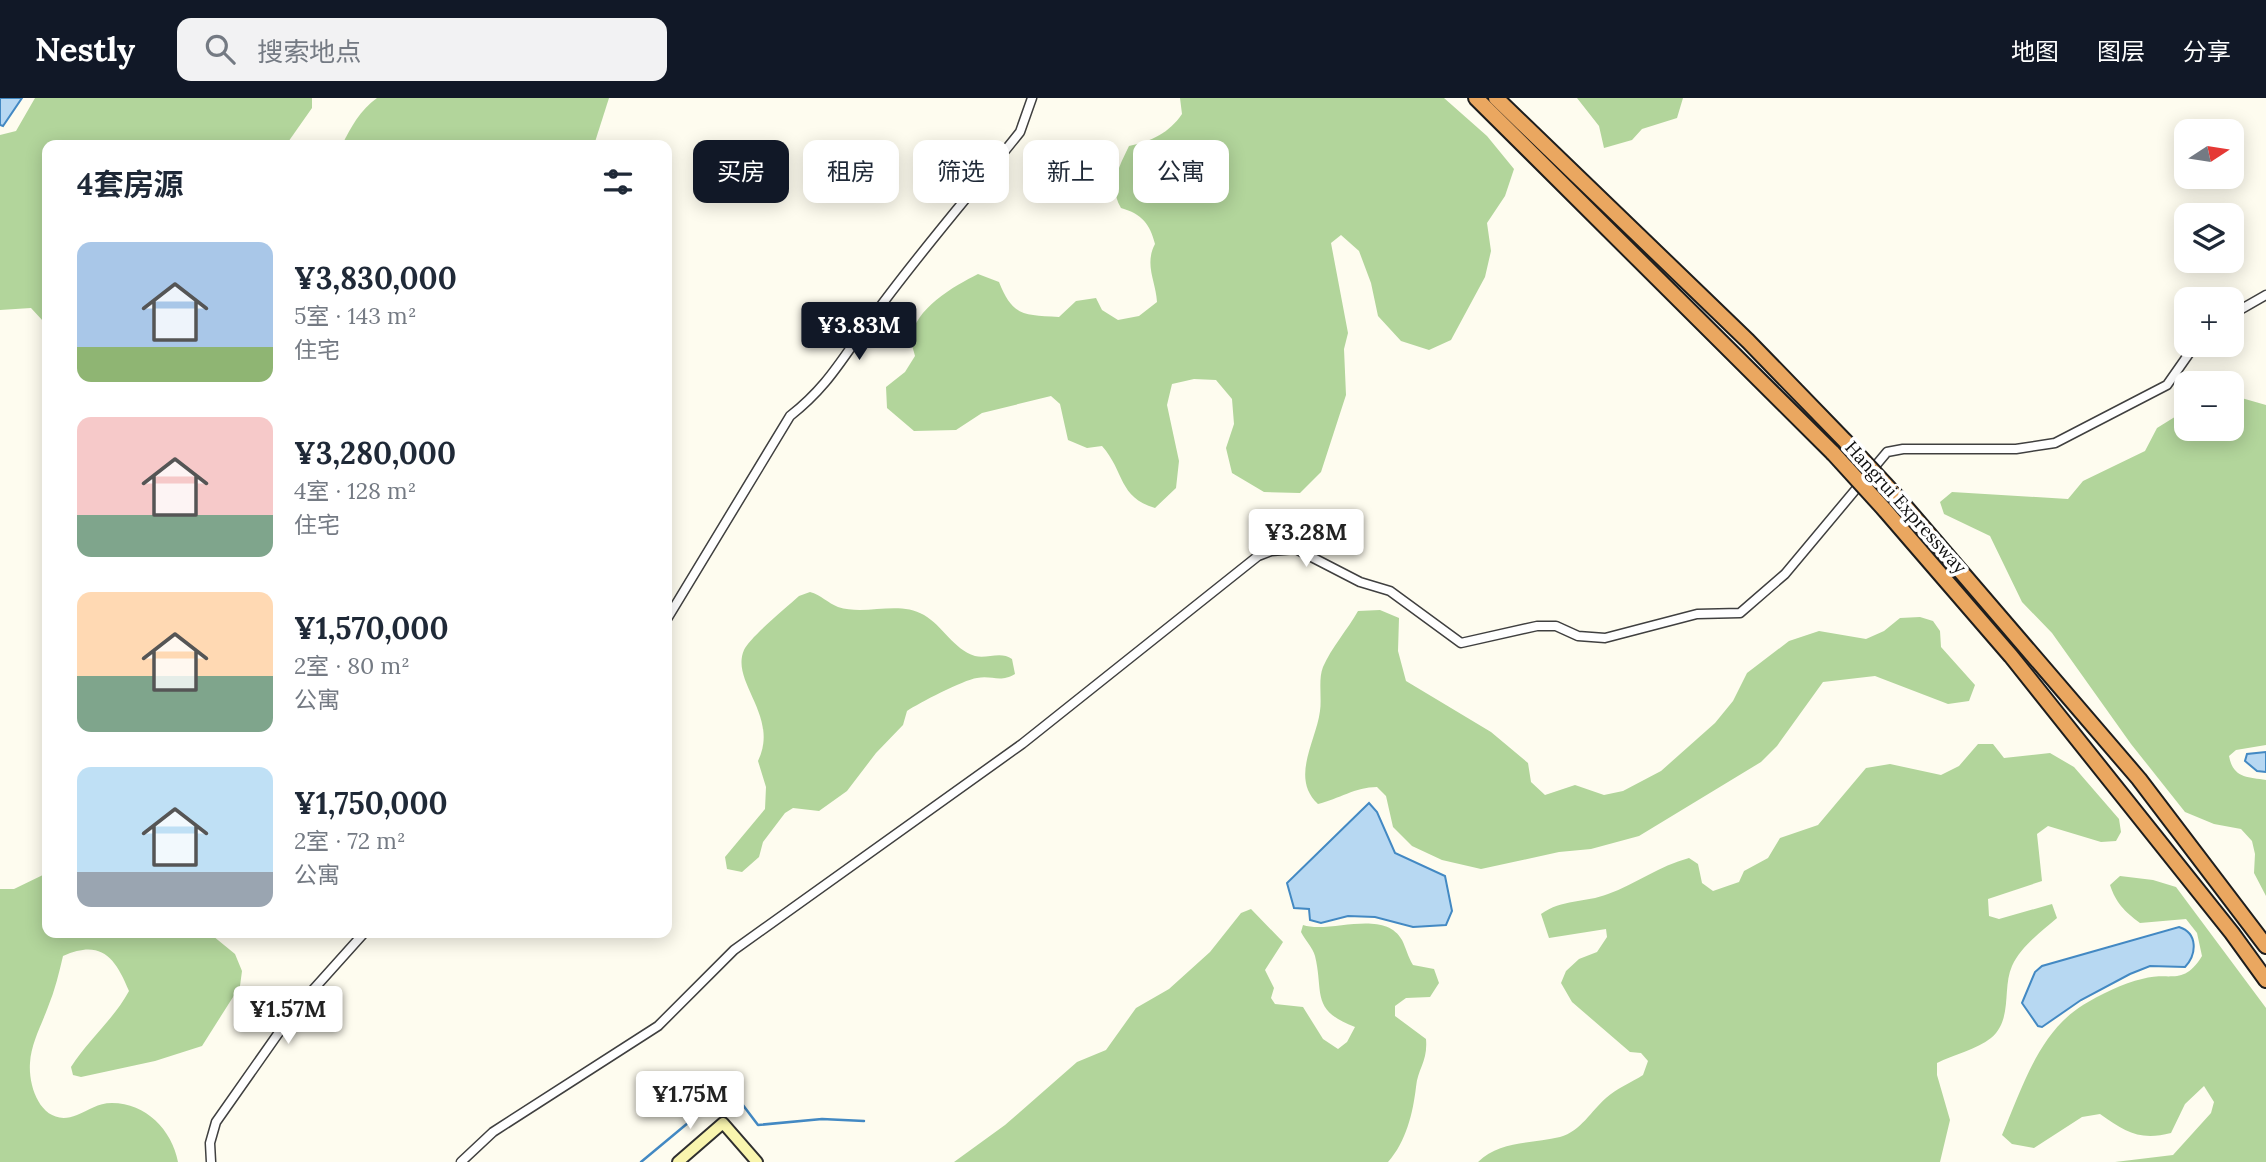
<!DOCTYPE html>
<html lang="zh">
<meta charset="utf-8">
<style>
:root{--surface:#fff;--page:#f2f2f3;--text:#1f2937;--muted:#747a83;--accent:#111827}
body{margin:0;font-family:Lora,"Noto Sans SC",serif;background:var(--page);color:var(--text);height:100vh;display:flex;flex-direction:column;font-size:26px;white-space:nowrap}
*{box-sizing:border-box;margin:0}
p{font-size:23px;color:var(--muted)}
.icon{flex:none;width:38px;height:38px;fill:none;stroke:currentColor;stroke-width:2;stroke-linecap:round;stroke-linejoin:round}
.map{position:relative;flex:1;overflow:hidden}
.sheet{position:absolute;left:42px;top:42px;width:630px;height:798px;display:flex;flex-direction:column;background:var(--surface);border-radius:14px;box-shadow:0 4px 18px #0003}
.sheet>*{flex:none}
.banner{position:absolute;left:693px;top:42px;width:665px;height:63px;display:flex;gap:14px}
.needle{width:46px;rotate:78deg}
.buttons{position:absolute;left:2174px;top:21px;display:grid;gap:14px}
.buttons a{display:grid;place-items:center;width:70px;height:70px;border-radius:14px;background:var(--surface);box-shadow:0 4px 18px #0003;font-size:35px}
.price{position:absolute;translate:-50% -60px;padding:0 16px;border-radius:7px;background:#fff;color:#222;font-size:23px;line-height:46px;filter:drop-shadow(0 2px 4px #0008)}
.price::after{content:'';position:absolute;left:50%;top:42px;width:21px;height:16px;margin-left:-10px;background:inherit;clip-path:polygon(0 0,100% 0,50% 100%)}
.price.selected{background:var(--accent);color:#fff}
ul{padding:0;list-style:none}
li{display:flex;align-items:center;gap:21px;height:175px;padding:0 35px}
li span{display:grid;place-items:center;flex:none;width:196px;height:140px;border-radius:14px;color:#555}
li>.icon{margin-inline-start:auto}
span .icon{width:84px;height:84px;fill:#fffc;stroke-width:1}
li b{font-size:30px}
h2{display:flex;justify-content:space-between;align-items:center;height:84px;padding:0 35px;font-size:30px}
.tag{padding:0 24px;border-radius:14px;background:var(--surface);box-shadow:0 4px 18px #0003;font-size:24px;line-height:63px}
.tag.selected{background:var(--accent);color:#fff}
header{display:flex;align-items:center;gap:42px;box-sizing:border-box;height:98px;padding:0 35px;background:var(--accent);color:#fff}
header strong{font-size:33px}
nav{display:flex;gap:38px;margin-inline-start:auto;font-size:24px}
.search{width:490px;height:63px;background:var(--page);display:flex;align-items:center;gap:18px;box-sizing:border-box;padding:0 24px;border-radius:14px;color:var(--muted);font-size:26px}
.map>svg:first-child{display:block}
.forest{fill:#b2d59b}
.water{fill:#b7d8f2;stroke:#4389c3;stroke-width:2}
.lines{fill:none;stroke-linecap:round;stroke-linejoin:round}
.stream{stroke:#4389c3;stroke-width:2.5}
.street-casing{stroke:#404040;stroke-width:11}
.secondary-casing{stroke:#2f2f2f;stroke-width:14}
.highway-casing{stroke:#1e1e1e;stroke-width:18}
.street{stroke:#fff;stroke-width:8}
.secondary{stroke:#f9f5ae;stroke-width:10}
.highway{stroke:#eaa760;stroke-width:14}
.highway-bridge-casing{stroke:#1e1e1e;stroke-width:18;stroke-linecap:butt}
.highway-bridge{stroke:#eaa760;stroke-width:14}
.labels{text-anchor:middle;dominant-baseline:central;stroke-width:7;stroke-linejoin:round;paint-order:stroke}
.street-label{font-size:18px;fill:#0d0d0d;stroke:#fff}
</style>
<header>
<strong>Nestly</strong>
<div class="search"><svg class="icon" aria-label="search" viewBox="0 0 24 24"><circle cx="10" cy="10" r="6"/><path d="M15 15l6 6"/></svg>搜索地点</div>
<nav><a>地图</a><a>图层</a><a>分享</a></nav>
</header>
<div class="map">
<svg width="2266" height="1064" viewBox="0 0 2266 1064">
<rect width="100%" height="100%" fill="#fefcef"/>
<g class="forest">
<path d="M 35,0 L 312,0 L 312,10 L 286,47 L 47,47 L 47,222 L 43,223 L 31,210 L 0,212 L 0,37 L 16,33 Z"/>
<path d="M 377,0 L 609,0 L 594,47 L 342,47 C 351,29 360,12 377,0 Z"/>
<path d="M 1180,0 L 1444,0 L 1487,38 L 1514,71 L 1505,98 L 1487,125 L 1491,153 L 1485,179 L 1451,242 L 1429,252 L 1401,243 L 1378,218 L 1371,185 L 1359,153 L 1341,137 L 1331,145 L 1348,235 L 1344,251 L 1346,297 L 1321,374 L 1300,395 L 1264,394 L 1232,375 L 1226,350 L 1234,326 L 1232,301 L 1216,282 L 1194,281 L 1172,286 L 1167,307 L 1179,363 L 1176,390 L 1155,410 C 1118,399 1125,374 1102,348 L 1087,350 L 1068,342 L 1060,306 L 1051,298 L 982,315 L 956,332 L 914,333 L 887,310 L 886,289 L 905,274 L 915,258 C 914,253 911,246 911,241 C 914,211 954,188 978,176 L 999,184 C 1013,219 1024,217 1059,219 L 1076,203 L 1096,200 L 1102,212 L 1118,222 L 1139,218 L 1157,204 C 1156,183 1144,167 1155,146 C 1150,126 1142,116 1121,110 C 1108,88 1119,69 1129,48 C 1152,43 1169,35 1182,16 Z"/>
<path d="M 1577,0 L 1683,0 L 1677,20 L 1642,31 L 1632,42 L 1604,50 L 1599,28 Z"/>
<path d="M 2231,297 L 2266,307 L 2266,647 L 2236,652 L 2229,658 C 2233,680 2247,679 2266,682 L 2266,798 L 2254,775 L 2255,756 L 2252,743 L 2241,731 L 2214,726 L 2185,714 L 2131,646 L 2052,535 L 2022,504 L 1990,438 L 1944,416 L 1940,404 L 1952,394 L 2068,401 L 2083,383 L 2145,353 L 2157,330 L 2186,312 L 2186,331 L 2231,331 Z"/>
<path d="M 810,494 C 821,497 828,505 838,509 C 866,518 898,502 924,517 C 943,528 953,551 975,558 C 987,561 1001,553 1012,561 L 1015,576 C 1000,585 992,577 977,580 C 963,582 919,605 907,613 L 903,627 L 876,655 L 847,693 L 819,713 L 793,710 L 785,715 L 763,744 L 759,759 L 742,774 L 727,771 L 725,759 L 765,711 L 766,689 L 758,663 C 780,618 730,584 744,552 C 749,540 787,509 799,498 Z"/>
<path d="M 1380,512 L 1399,520 L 1398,553 L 1406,583 L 1491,634 L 1528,665 L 1531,684 L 1545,697 L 1575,687 L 1604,697 L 1623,693 L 1661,673 L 1715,625 L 1733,603 L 1747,575 L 1789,543 L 1819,533 L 1866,541 L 1884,533 L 1900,520 L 1920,519 L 1933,523 L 1940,533 L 1941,549 L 1975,587 L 1969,603 L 1948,606 L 1875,578 L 1823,584 L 1777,648 L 1761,664 L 1639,738 L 1591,751 L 1559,754 L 1481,771 L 1442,762 L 1412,748 L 1393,729 L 1386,698 L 1377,689 C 1355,689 1339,701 1318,706 C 1290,680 1316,644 1320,613 C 1322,600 1318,581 1323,569 C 1331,550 1348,531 1358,513 Z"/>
<path d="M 1978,646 L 1993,646 L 2004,660 L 2050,655 L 2074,669 L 2119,721 L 2121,734 L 2116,743 L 2101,744 L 2048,728 L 2037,736 L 2042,783 L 1988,801 L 1989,818 L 1999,821 L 2052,806 L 2057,820 C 2041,834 2021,848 2012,868 C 2002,890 2013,922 1991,940 C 1977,951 1953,957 1937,965 L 1937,977 L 1950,1022 L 1940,1064 L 1478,1064 C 1500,1042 1532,1046 1560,1039 C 1581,1033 1591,1013 1606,1000 C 1616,991 1632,984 1643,977 L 1648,963 L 1641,955 L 1630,954 L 1572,904 L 1561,885 L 1566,873 L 1579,861 L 1597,854 L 1607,839 L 1606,831 L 1549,840 L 1541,816 C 1562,801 1585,805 1608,796 C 1636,786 1659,768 1689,760 L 1698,766 L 1702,785 L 1713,793 L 1739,784 L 1744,773 L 1768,760 L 1780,740 L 1818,727 L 1866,670 L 1890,666 L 1941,677 L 1959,668 Z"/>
<path d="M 47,775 L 47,835 L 200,835 L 213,838 L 235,856 L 242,873 L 240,888 L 202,948 L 155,963 L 81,979 L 73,977 L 71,969 C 88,942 114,921 129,893 C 115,859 101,841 63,858 C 59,875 55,892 48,909 C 41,928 31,946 30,965 C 28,992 44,1031 77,1017 C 90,1012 97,1005 112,1005 C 146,1005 172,1032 178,1064 L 0,1064 L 0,791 L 14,791 Z"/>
<path d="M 2120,778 L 2153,782 L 2176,789 L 2266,910 L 2266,1064 L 2115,1064 L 2173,1057 L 2211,1015 L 2214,1004 L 2204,988 L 2185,1006 L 2171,1035 C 2140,1043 2125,1034 2100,1016 L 2082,1019 L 2034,1050 L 2012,1046 L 2002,1037 C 2022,991 2038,935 2083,907 C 2099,897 2124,885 2142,881 C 2170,873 2183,889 2202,858 L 2197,835 L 2186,821 L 2140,825 C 2124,813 2116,805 2110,787 Z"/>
<path d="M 1251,811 L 1283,844 L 1265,872 L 1274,890 L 1271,900 L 1275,906 L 1303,909 L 1323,941 L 1338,951 L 1347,944 L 1355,929 C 1310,912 1324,895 1315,858 C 1313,850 1305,842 1301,834 L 1303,827 C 1330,836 1384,810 1402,842 C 1406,850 1408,859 1413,867 L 1434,871 L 1439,885 L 1430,899 L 1406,900 L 1395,908 L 1395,918 L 1426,941 C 1428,963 1418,970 1416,989 C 1413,1015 1406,1044 1388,1064 L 954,1064 L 1005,1027 L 1077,964 L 1106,952 L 1136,910 L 1169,891 L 1210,854 L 1241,815 Z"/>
</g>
<g class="water">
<path d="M 0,0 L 22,0 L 3,28 L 0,27 Z"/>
<path d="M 2266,654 L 2266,674 L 2257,673 L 2245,663 L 2247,656 Z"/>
<path d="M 1369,705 L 1377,714 L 1395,755 L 1445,778 L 1452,813 L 1446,827 L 1413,829 L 1375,819 L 1348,818 L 1321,825 L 1310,822 L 1309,811 L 1294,810 L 1287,785 Z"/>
<path d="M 2179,829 C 2198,835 2197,856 2185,869 L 2150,868 L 2130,876 L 2081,902 L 2042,929 L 2038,928 L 2022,905 L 2035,874 L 2042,868 Z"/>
</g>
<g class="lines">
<path class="stream" d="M 641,1064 L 730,990 L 758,1027 L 822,1021 L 864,1023"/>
<g class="street-casing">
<g id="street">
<path d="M 2231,217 L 2266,197"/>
<path d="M 667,521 L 790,318 C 828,288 841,262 869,224 C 916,158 970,97 1020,34 L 1032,0"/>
<path d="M 211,1064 L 210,1045 L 216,1024 L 294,913 L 364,835"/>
<path d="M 461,1064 L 493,1034 L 658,928 L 734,852 L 1022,646 L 1258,458 L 1271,453 L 1296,451 L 1360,484 L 1390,493 L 1461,545 L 1537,528 L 1556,528 L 1578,538 L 1605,540 L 1697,516 L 1740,515 L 1785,476 L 1887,354 L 1903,351 L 2016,351 L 2055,345 L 2167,287 L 2195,247"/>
</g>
</g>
<g class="secondary-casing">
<path id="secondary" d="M 678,1064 L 723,1025 L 757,1064"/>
</g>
<g class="highway-casing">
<g id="highway">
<path d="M 1476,0 L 1833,355"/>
<path d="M 1496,0 L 1748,243 L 1846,344"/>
<path d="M 1897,399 L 2139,681 L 2266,848"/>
<path d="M 1884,411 L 2011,558 L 2232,835 L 2266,882"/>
</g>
</g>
<use href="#street" class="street"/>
<use href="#secondary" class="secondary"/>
<use href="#highway" class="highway"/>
<g class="highway-bridge-casing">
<g id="highway-bridge">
<path d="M 1846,344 L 1897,399"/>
<path d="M 1833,355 L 1884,411"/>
</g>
</g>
<use href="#highway-bridge" class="highway-bridge"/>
</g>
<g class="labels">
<g class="street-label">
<text transform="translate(1906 409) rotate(48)">Hangrui Expressway</text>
</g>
</g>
</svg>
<div class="buttons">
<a><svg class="needle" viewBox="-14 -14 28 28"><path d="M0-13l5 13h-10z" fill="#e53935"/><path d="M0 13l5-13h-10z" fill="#747a83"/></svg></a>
<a><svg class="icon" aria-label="layers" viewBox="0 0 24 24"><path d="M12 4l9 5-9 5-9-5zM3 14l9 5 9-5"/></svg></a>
<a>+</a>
<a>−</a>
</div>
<b class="price selected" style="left:859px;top:264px">¥3.83M</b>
<b class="price" style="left:1306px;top:471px">¥3.28M</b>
<b class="price" style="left:288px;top:948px">¥1.57M</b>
<b class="price" style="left:690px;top:1033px">¥1.75M</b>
<div class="banner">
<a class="tag selected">买房</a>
<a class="tag">租房</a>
<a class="tag">筛选</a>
<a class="tag">新上</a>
<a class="tag">公寓</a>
</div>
<section class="sheet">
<h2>4套房源<svg class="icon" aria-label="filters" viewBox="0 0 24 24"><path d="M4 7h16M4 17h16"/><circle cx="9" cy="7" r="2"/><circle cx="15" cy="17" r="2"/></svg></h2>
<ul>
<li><span style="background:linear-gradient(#a9c7e8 75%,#8fb573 0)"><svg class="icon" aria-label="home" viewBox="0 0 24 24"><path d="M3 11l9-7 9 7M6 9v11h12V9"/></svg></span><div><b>¥3,830,000</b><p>5室 · 143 m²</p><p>住宅</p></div></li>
<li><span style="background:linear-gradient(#f6c9c9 70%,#7fa58c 0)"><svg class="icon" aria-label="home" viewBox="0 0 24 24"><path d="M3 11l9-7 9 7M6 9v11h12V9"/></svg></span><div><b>¥3,280,000</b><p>4室 · 128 m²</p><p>住宅</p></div></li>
<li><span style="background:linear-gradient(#ffd9b3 60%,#7fa58c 0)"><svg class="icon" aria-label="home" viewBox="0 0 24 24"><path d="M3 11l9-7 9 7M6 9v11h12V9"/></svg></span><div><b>¥1,570,000</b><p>2室 · 80 m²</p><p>公寓</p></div></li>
<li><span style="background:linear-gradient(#bfe0f5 75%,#9aa5b1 0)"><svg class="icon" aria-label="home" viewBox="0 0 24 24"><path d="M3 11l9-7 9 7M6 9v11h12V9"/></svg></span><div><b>¥1,750,000</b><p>2室 · 72 m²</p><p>公寓</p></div></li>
</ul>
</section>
</div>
